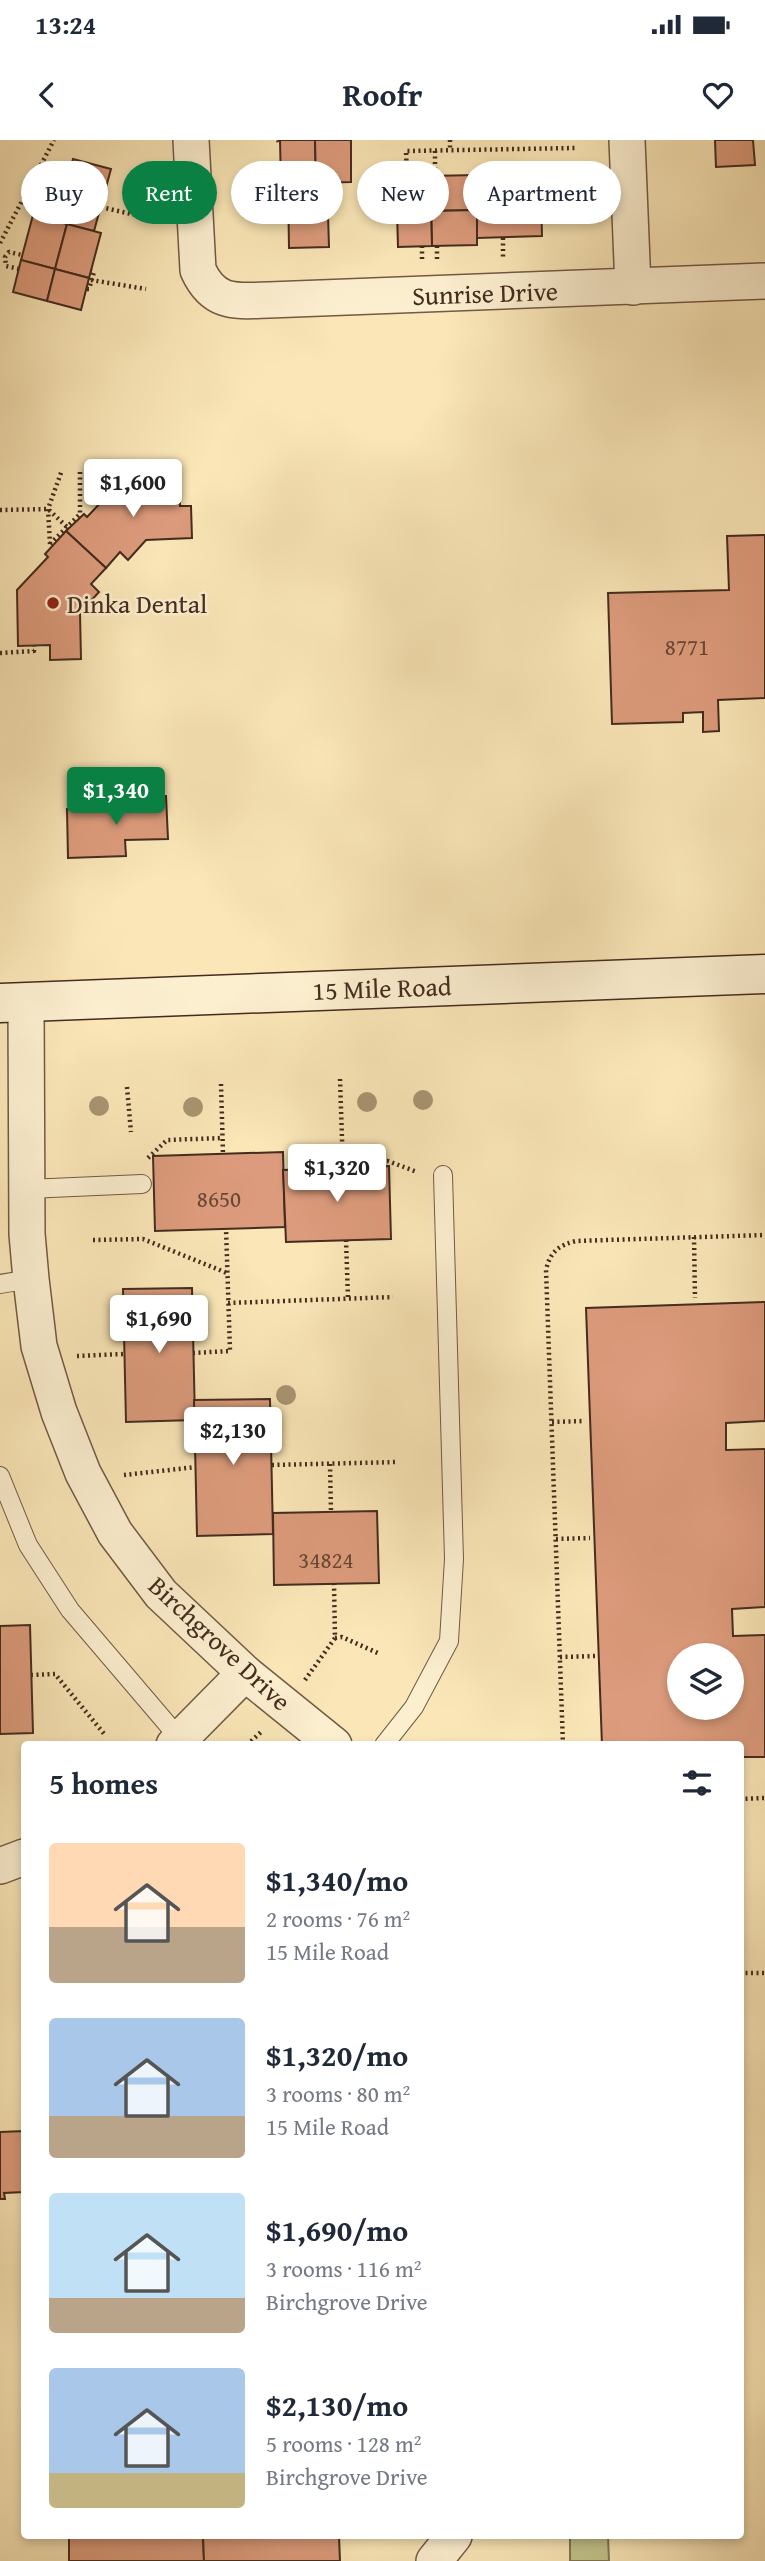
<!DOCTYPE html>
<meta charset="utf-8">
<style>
:root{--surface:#fff;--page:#f6f6f7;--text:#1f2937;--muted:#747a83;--accent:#0b8043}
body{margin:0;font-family:"Gentium Book Plus",serif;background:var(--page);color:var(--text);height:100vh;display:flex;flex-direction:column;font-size:26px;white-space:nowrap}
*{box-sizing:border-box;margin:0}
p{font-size:23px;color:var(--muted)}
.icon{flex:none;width:38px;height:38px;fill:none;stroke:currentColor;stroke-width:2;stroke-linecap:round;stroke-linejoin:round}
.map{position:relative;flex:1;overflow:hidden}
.sheet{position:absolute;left:21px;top:1601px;width:723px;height:798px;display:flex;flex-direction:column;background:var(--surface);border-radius:7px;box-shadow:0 4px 10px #0003}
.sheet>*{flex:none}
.top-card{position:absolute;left:21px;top:21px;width:724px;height:63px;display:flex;gap:14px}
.fabs{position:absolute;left:667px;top:1503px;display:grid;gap:14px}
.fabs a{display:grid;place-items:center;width:77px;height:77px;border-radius:50%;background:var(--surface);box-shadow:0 4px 10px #0003;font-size:35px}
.price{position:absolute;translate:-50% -60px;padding:0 16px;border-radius:7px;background:#fff;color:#222;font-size:23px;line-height:46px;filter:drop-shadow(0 2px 4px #0008)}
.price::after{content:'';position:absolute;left:50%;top:42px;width:21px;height:16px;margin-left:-10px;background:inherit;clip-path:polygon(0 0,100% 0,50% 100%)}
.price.selected{background:var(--accent);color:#fff}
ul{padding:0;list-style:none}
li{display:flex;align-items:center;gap:21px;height:175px;padding:0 28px}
li span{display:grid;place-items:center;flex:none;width:196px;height:140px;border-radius:7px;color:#555}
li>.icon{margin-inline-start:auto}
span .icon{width:84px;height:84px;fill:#fffc;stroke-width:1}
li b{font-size:30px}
h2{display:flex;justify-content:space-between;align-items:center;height:84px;padding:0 28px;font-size:30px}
.chip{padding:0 24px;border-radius:32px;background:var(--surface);box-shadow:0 4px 10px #0003;font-size:24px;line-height:63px}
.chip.selected{background:var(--accent);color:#fff}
.status{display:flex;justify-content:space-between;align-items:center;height:49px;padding:0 35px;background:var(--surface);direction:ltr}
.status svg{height:19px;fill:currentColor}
header{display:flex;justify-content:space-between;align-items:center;height:91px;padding:0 28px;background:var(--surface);font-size:32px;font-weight:600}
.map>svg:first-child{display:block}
.green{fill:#c2c38b;stroke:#837854;stroke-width:2}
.building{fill:#dc9b7c;stroke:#442c1e;stroke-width:2;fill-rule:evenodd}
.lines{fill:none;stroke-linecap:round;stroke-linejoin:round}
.lane-casing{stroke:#725a44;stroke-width:20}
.street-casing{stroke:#725a44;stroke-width:38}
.secondary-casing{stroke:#442c1e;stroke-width:41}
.path{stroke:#442c1e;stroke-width:4.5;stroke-dasharray:2 3.5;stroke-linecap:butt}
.lane{stroke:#fcefd0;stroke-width:18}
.street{stroke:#fcefd0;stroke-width:35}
.secondary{stroke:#fcefd0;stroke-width:38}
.tree{fill:#a89572}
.poi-dot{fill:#8f2418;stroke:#fcefd0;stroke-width:2.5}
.labels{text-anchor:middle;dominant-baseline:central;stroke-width:5;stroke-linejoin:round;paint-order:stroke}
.number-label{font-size:23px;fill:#6a4836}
.street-label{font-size:26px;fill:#442c1e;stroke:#fcefd0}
.poi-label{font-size:26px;fill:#442c1e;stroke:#fcefd0;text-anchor:start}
</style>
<div class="status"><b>13:24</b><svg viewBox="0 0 49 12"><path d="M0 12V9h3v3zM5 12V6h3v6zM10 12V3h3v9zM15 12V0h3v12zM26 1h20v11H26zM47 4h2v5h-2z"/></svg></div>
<header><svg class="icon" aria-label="back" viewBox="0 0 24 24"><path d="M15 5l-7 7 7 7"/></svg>Roofr<svg class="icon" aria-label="heart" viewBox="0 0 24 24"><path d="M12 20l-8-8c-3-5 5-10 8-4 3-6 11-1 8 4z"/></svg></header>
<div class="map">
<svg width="765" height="2421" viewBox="0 0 765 2421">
<rect width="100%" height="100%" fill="#fae6b7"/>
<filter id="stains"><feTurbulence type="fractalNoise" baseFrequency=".00286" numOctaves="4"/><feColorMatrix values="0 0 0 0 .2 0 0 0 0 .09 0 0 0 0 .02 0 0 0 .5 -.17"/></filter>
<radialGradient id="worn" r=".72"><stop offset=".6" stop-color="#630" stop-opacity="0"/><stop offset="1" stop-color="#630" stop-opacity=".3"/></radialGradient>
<path class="green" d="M 570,2396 L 608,2396 L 609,2421 L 570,2421 Z"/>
<g class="building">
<path d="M 280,0 L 315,0 L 316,43 L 281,44 Z"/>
<path d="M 315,0 L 351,0 L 351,42 L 316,43 Z"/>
<path d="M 715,0 L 753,0 L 755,25 L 716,27 Z"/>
<path d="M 73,19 L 111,29 L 94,91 L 56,82 Z"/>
<path d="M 476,35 L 477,70 L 431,71 L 430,36 Z"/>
<path d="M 430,36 L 431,71 L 397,72 L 396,37 Z"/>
<path d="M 327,42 L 329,107 L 289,108 L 288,44 Z"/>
<path d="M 541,57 L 542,96 L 477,98 L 477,58 Z"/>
<path d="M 477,70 L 477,105 L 432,106 L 431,71 Z"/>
<path d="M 431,71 L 432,106 L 398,107 L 397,72 Z"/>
<path d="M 33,75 L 67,84 L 55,129 L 21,120 Z"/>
<path d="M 67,84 L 101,93 L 89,138 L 55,129 Z"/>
<path d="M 21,120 L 55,129 L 47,161 L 13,152 Z"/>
<path d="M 55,129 L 89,138 L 81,170 L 47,161 Z"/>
<path d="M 178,338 L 180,366 L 191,366 L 192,398 L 146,400 L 128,420 L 120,412 L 106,428 L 66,391 L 84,374 L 87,377 L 123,339 Z"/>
<path d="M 66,391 L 106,428 L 91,444 L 99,452 L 80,473 L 81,519 L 50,520 L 50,505 L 18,506 L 17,450 L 48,417 L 45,414 Z"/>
<path d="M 765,395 L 765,558 L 718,560 L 719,591 L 703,592 L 703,572 L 683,573 L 683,582 L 612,584 L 608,453 L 729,450 L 727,396 Z"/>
<path d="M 166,656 L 168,699 L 125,700 L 126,716 L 68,718 L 67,669 L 121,667 L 121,657 Z"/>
<path d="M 283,1012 L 285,1087 L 155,1091 L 153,1016 Z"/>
<path d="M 389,1026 L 391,1099 L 286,1102 L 283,1030 Z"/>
<path d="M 192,1148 L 195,1280 L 126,1282 L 123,1149 Z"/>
<path d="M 765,1162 L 765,1281 L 726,1283 L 726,1310 L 765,1309 L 765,1467 L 732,1469 L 733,1496 L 765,1495 L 765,1617 L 740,1617 L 740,1605 L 602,1605 L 586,1168 ZM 679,1516 L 732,1516 L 732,1568 L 679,1568 Z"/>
<path d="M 270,1259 L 273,1394 L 197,1396 L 194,1260 Z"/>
<path d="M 377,1371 L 379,1443 L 274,1445 L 273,1373 Z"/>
<path d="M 30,1485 L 33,1593 L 0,1594 L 0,1486 Z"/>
<path d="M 24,1991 L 24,2052 L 4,2053 L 5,2059 L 0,2059 L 0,1992 Z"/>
<path d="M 69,2396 L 203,2396 L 204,2421 L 69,2421 Z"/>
<path d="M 203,2396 L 339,2396 L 340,2421 L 204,2421 Z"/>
</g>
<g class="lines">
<g class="lane-casing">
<g id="lane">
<path d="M 28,1049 L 142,1044"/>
<path d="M 0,1144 L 31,1139"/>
<path d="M 0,1336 L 28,1405 L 70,1470 L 180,1599"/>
<path d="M 384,1605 L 414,1567 L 449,1501 L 454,1419 L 443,1035"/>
</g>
</g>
<g class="street-casing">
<g id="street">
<path d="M 191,0 L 198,130 C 214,165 236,161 269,160 L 765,141"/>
<path d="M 627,0 L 633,147"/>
<path d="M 26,863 L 27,1094 L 31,1139 L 39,1206 L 59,1272 L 83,1333 L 115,1393 L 161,1454 L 245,1533 L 334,1605"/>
<path d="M 174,1605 L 245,1533"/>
<path d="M 0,1726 L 24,1717"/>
<path d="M 434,2421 L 454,2396"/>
</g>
</g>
<g class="secondary-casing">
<path id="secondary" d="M 0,863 L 765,834"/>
</g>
<g class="path">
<path d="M 278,0 L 280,4"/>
<path d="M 351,0 L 352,0"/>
<path d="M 450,0 L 450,10"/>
<path d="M 435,11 L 435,36"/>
<path d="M 407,37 L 406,11 L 575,8"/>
<path d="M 101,67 L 144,77"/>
<path d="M 246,70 L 289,68"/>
<path d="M 503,98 L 503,118"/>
<path d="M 0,103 L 54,0"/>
<path d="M 422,106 L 422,119"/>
<path d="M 437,106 L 437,119"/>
<path d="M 19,129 L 6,126 L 5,117 L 9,112 L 22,115"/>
<path d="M 91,140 L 146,149"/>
<path d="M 87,149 L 89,149 L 94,132 L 91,131"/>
<path d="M 0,370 L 48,369 L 67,387"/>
<path d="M 50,404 L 80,374 L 80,329"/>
<path d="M 50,404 L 48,369 L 62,330"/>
<path d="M 0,513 L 34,511 L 34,506"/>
<path d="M 340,939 L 343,1028"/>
<path d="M 221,944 L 223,1014"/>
<path d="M 127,947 L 131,992"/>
<path d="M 148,1018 L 167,1000 L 223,998"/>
<path d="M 343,1020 L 388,1021 L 417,1032"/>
<path d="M 694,1097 L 695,1158"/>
<path d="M 93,1100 L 143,1099 L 227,1133"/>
<path d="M 346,1100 L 348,1158"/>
<path d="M 228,1163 L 393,1157"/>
<path d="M 193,1213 L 230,1211 L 226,1089"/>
<path d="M 77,1216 L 124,1214"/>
<path d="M 552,1282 L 585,1281"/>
<path d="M 330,1324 L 331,1372"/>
<path d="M 272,1325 L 398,1322"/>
<path d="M 124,1335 L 196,1327"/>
<path d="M 556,1399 L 590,1398"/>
<path d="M 335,1498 L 342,1497 L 380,1514"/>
<path d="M 560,1517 L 596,1516"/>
<path d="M 31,1535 L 55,1534 L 105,1595"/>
<path d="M 305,1540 L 335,1498 L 334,1444"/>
<path d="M 247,1605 L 261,1592"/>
<path d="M 563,1605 L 546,1130 C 550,1112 559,1105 576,1101 L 765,1095"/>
<path d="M 740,1659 L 765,1658"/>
<path d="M 740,1833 L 765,1833"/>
</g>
<use href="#lane" class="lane"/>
<use href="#street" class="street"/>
<use href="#secondary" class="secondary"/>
</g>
<g class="tree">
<circle cx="423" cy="960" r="10"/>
<circle cx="367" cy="962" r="10"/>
<circle cx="99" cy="966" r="10"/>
<circle cx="193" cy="967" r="10"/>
<circle cx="286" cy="1255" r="10"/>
</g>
<circle class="poi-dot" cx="53" cy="463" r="7"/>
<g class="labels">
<g class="number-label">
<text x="687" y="506">8771</text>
<text x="219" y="1058">8650</text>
<text x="326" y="1419">34824</text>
</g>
<g class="street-label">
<text transform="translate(485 153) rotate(-2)">Sunrise Drive</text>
<text transform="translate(382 848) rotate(-2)">15 Mile Road</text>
<text transform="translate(220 1503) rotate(43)">Birchgrove Drive</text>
</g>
<g class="poi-label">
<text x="67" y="463">Dinka Dental</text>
</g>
</g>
<rect width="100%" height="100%" filter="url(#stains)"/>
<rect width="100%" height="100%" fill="url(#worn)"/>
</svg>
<div class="fabs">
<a><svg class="icon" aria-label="layers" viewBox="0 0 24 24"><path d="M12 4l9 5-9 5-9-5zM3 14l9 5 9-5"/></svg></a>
</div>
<b class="price" style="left:133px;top:379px">$1,600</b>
<b class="price selected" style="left:116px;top:687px">$1,340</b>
<b class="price" style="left:337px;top:1064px">$1,320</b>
<b class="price" style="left:159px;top:1215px">$1,690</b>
<b class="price" style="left:233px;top:1327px">$2,130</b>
<div class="top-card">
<a class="chip">Buy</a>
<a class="chip selected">Rent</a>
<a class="chip">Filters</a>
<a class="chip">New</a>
<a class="chip">Apartment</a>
</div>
<section class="sheet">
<h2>5 homes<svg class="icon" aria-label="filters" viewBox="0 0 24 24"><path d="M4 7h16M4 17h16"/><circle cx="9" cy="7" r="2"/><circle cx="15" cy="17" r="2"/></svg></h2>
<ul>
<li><span style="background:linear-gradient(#ffd9b3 60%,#b9a48a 0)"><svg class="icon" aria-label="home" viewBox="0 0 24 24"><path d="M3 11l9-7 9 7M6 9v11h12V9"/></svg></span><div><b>$1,340/mo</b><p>2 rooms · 76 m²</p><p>15 Mile Road</p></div></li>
<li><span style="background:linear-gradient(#a9c7e8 70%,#b9a48a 0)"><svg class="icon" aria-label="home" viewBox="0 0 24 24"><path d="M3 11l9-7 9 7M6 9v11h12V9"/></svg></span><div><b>$1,320/mo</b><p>3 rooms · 80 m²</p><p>15 Mile Road</p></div></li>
<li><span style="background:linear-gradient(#bfe0f5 75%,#b9a48a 0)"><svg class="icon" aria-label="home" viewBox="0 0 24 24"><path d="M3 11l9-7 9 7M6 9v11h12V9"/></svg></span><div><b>$1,690/mo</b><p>3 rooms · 116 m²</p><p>Birchgrove Drive</p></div></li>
<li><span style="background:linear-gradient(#a9c7e8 75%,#c2b280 0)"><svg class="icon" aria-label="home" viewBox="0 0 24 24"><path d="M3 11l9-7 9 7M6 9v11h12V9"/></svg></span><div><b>$2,130/mo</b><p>5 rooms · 128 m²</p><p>Birchgrove Drive</p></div></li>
</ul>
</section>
</div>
